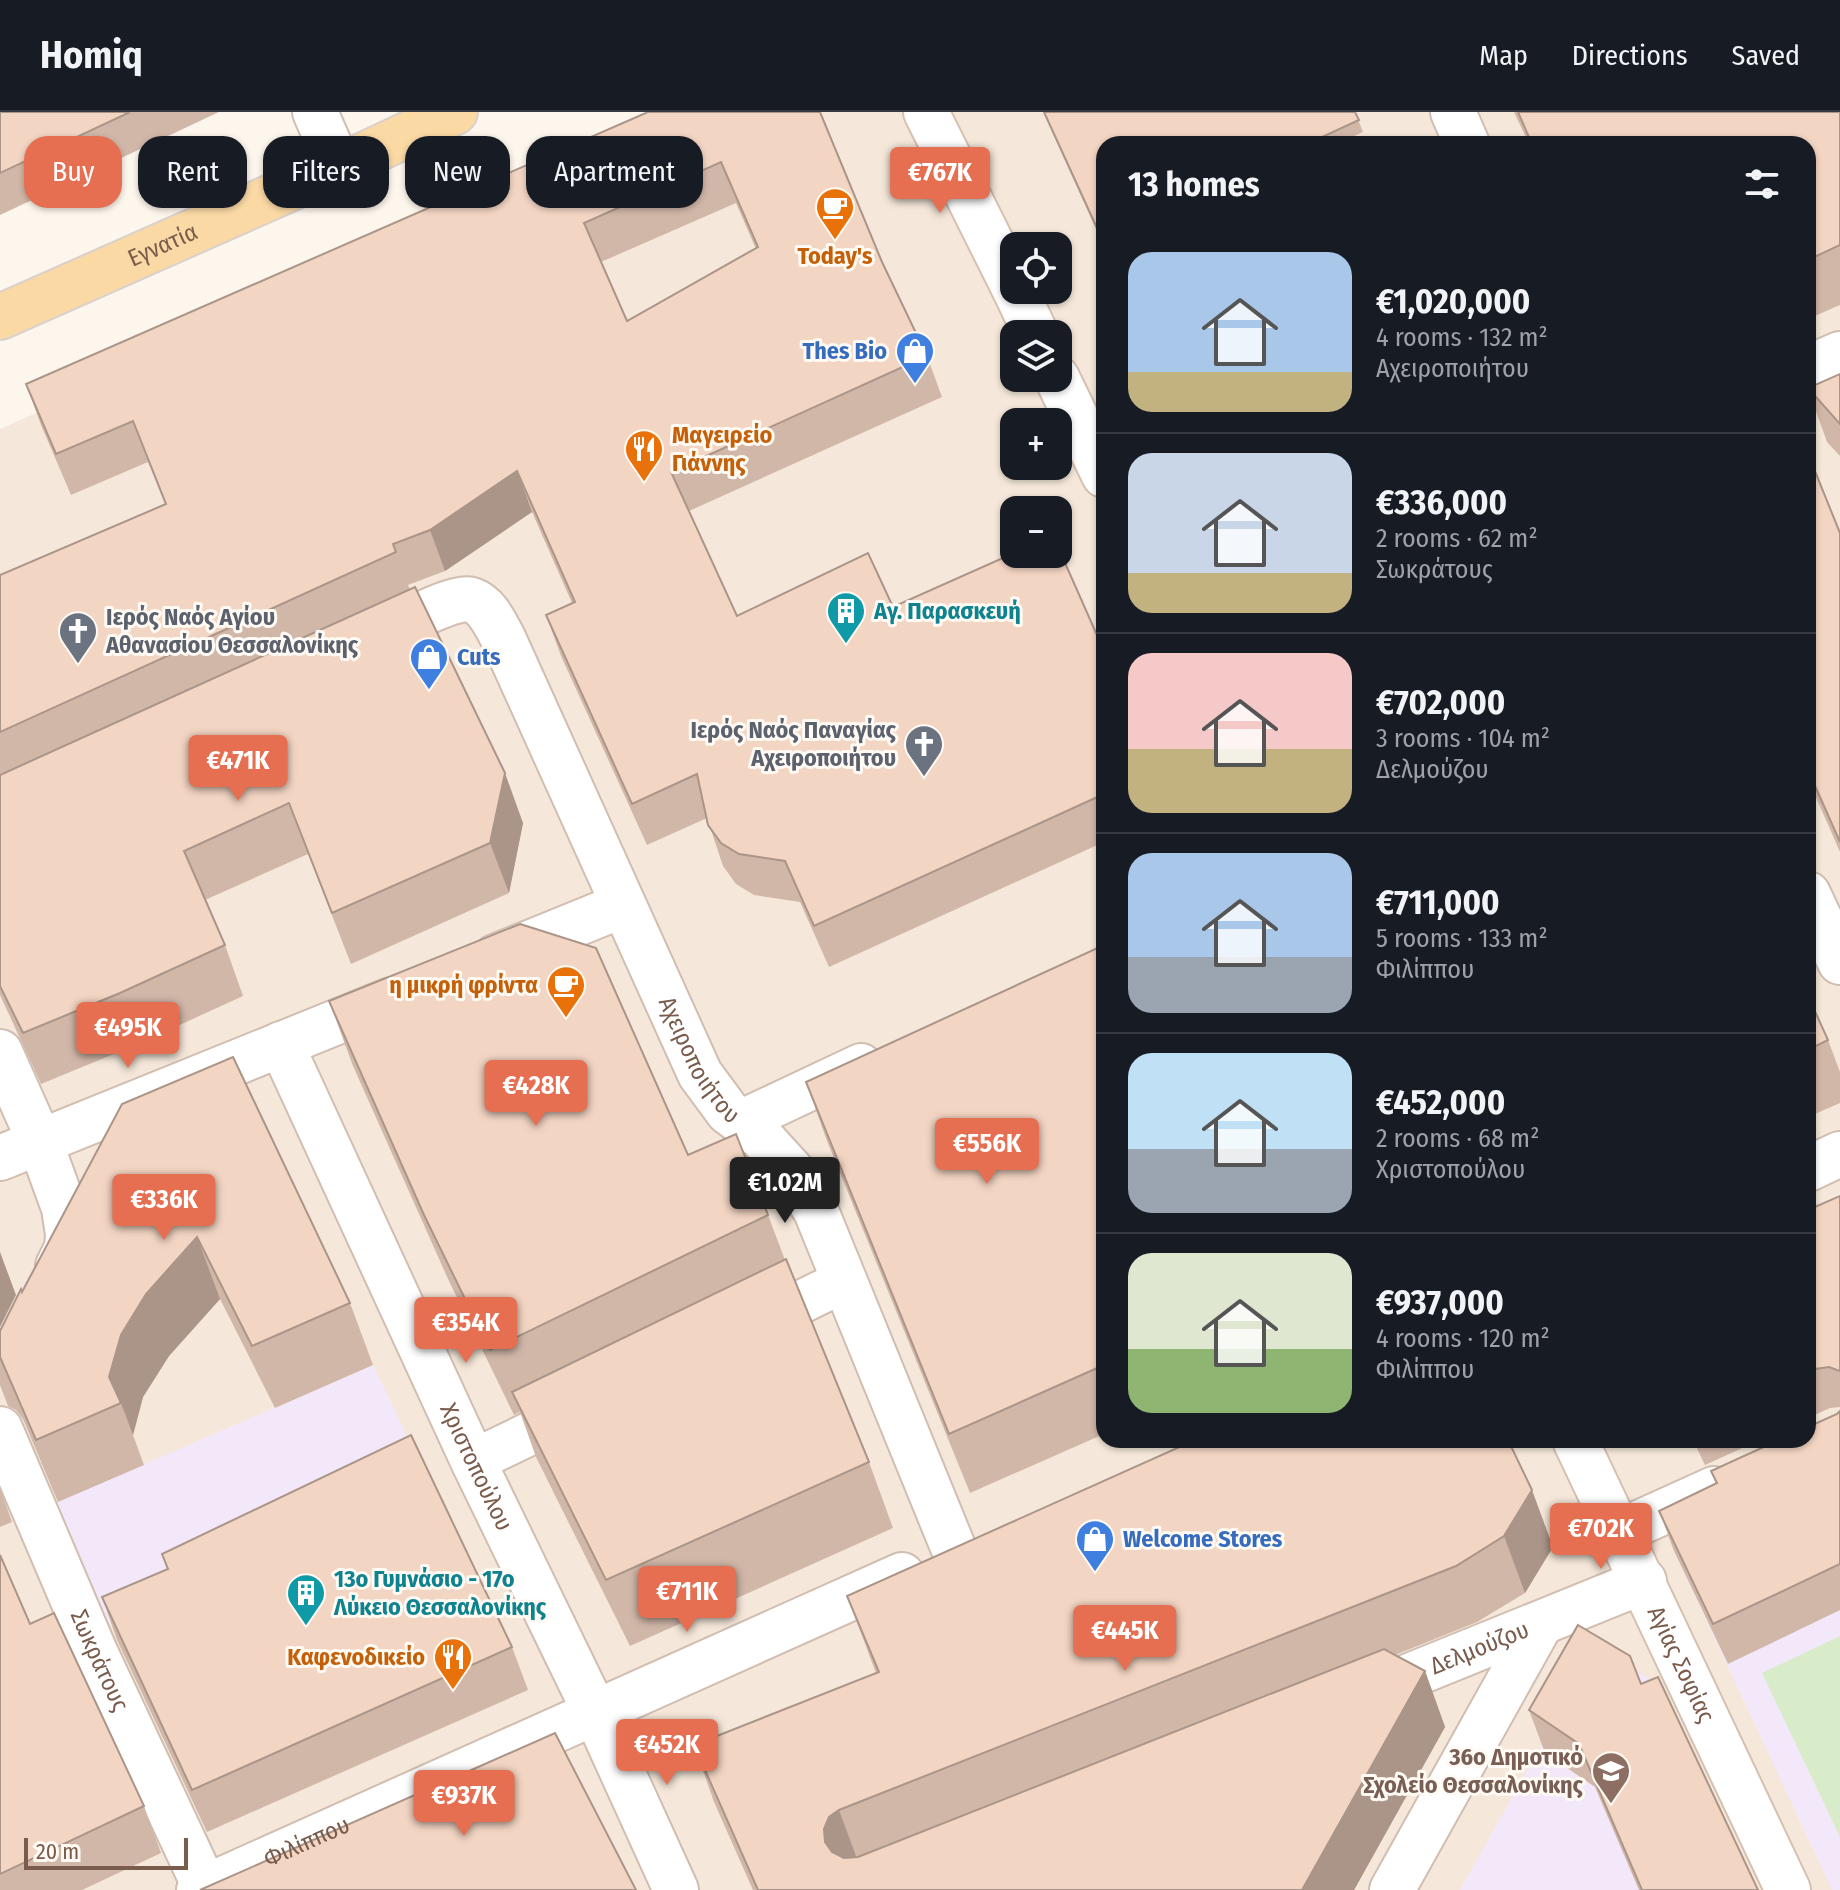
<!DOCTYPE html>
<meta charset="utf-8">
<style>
:root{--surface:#171b24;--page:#20242c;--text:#f1f3f6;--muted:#9ea1a6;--line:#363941;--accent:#e76f51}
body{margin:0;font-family:"Fira Sans Condensed",sans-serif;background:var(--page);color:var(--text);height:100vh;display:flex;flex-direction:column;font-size:30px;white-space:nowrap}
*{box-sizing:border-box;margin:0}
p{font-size:26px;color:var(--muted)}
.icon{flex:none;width:44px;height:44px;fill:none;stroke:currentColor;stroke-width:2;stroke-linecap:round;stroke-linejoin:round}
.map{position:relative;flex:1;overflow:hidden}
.sheet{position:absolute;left:1096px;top:24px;width:720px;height:1312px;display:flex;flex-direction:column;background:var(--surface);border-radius:24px;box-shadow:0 2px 6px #0004}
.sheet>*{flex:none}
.top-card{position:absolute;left:24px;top:24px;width:760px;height:72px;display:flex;gap:16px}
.buttons{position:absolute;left:1000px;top:120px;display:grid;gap:16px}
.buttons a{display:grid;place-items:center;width:72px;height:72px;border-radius:16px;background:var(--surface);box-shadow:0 2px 6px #0004;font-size:40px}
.scale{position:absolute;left:24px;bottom:20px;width:164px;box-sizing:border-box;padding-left:8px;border:4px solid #7a5c4d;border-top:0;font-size:22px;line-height:28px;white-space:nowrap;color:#7a5c4d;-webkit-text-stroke:6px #fffaf3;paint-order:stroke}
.price{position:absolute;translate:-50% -68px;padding:0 18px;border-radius:8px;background:var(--accent);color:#fff;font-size:26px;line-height:52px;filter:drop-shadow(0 2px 4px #0008)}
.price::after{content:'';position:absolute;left:50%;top:48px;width:24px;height:18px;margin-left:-12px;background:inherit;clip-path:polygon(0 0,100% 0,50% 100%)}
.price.selected{background:#222;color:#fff}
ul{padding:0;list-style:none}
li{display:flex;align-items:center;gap:24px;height:200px;padding:0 32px}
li+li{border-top:2px solid var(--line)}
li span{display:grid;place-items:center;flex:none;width:224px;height:160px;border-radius:24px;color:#555}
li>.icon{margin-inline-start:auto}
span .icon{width:96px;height:96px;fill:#fffc;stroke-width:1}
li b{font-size:34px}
h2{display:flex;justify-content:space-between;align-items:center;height:96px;padding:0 32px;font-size:34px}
.chip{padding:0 28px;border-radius:24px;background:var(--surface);box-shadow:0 2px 6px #0004;font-size:28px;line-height:72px}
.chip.selected{background:var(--accent);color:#fff}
header{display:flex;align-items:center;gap:48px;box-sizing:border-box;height:112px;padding:0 40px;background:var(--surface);border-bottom:2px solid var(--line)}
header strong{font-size:38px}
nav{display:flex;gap:44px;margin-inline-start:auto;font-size:28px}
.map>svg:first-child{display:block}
.residential{fill:#f5e8da;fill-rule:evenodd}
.education{fill:#f3e8fa}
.green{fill:#d8ecc9}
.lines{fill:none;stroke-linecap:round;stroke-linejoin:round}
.pedestrian-casing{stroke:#d1beb0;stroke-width:46}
.minor-casing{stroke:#d1beb0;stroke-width:48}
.tertiary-casing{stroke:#d1beb0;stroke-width:48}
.secondary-casing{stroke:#d6c0b0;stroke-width:48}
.primary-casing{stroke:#dad1cd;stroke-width:48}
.pedestrian{stroke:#fff;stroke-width:42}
.minor{stroke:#fff;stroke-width:44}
.tertiary{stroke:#fff;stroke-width:44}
.secondary{stroke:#fff;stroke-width:44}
.primary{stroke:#fbd9a5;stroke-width:44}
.wall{fill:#d1b7a8;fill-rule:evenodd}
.shaded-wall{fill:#aa9588}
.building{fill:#f3d5c3;stroke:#aa9588;stroke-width:2;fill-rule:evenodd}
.labels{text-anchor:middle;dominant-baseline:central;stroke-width:6;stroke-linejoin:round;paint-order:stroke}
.street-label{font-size:24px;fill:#7a5c4d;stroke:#fffaf3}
.food-label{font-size:24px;font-weight:bold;fill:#c56008;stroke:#fffaf3;text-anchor:end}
.shop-label{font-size:24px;font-weight:bold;fill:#366cbe;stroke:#fffaf3;text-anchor:start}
.culture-label{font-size:24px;font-weight:bold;fill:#0d838f;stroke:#fffaf3;text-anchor:start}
.worship-label{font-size:24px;font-weight:bold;fill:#5b616d;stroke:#fffaf3;text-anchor:start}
.education-label{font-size:24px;font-weight:bold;fill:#785e54;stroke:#fffaf3;text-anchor:end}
</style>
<header>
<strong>Homiq</strong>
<nav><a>Map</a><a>Directions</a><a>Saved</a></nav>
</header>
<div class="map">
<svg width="1840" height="1778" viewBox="0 0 1840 1778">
<rect width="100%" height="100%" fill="#fdf6ec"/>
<path class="residential" d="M 711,0 L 1840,0 L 1840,1778 L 0,1778 L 0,317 ZM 1104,32 L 1808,32 L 1808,1328 L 1104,1328 ZM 1014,134 L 1058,134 L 1058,178 L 1014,178 ZM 1014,222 L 1058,222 L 1058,266 L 1014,266 ZM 1014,310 L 1058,310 L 1058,354 L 1014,354 ZM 1014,398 L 1058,398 L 1058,442 L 1014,442 Z"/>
<g class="education">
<path d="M 373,1253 L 427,1366 L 177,1485 L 109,1513 L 55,1391 Z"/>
<path d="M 1840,1359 L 1840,1778 L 1832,1778 L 1674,1439 Z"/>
<path d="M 1596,1536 L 1658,1572 L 1754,1778 L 1460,1778 Z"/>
</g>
<path class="green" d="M 1840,1524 L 1840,1725 L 1762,1561 Z"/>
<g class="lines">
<g class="pedestrian-casing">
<g id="pedestrian">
<path d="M 740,1010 L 861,953"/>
<path d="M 752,1214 L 844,1169"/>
<path d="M 473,1349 L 581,1297"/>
</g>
</g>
<g class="minor-casing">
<g id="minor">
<path d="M 315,0 L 339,55"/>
<path d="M 1453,0 L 1467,32"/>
<path d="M 1808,256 L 1840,242"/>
<path id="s1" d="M 374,526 C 393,517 454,482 472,488 C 488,494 495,512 503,526 L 700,962 L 728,1000 L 760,1024 L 791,1058 L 816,1099 L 955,1440"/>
<path d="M 1808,782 L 1840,850"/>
<path d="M 495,845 L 623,793"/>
<path id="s2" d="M 281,932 L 473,1349 L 595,1600 L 676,1778"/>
<path d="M 0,940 L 40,1030 L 64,1096 L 68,1122 L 67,1136 L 58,1154"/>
<path d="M 0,1046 L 391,888"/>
<path id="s3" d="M 0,1317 L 95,1540 L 205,1775"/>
<path d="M 1619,1420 L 1714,1377"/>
<path id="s4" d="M 1370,1580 L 1644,1469"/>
<path d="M 1392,1778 L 1540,1513"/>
</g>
</g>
<g class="tertiary-casing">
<g id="tertiary">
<path d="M 1808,1057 L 1840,1042"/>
<path id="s5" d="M 199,1778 L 902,1463"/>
</g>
</g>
<g class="secondary-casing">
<g id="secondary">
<path d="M 926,0 L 1014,176"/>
<path d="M 1015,178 L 1036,222"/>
<path d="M 1057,266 L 1104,363"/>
<path id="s6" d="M 1575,1328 L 1788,1778"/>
</g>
</g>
<g class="primary-casing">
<g id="primary">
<path id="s7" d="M 0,205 L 339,55 L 455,0"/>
</g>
</g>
<use href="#pedestrian" class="pedestrian"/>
<use href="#minor" class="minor"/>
<use href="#tertiary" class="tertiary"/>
<use href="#secondary" class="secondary"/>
<use href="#primary" class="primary"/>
</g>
<g class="wall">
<path d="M 0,0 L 219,0 L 0,103 Z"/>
<path d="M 648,0 L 882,150 L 927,244 L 942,285 L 689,399 L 737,504 L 893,495 L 1104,539 L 1104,730 L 829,855 L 800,790 L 754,783 L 736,772 L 723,754 L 707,706 L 647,733 L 561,544 L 546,503 L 572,491 L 532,400 L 445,459 L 408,473 L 523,711 L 509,781 L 351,852 L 308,742 L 205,788 L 225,833 L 243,884 L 138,932 L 41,972 L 0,883 L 0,463 L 165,392 L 148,350 L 71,383 L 41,313 L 26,272 ZM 736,91 L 756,137 L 627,209 L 601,150 Z"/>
<path d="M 1043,0 L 1355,0 L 1363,20 L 1337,32 L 1104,32 L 1104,135 Z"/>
<path d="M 1514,0 L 1840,0 L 1840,193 L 1808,207 L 1808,32 L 1529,32 Z"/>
<path d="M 1840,262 L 1840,344 L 1827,330 L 1808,277 Z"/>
<path d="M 1808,342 L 1840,421 L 1840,740 L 1808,667 Z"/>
<path d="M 1104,833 L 1104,1322 L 970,1381 L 827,1029 L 806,970 Z"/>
<path d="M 1808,884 L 1828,928 L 1840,960 L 1840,991 L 1808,1005 Z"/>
<path d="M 329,889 L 688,1043 L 768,1103 L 785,1148 L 869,1350 L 893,1416 L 630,1534 L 536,1345 L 520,1300 L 514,1303 L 448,1167 L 353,954 Z"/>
<path d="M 122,992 L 350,1191 L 373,1253 L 275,1296 L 220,1187 L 169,1244 L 143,1285 L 133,1323 L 144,1353 L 58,1390 L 23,1307 L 16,1298 L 8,1294 L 0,1273 L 0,1219 L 22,1180 Z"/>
<path d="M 1840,1084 L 1840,1295 L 1830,1296 L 1808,1306 L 1808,1098 Z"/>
<path d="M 1840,1299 L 1840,1498 L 1728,1552 L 1674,1439 L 1659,1399 L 1716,1372 L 1711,1359 L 1837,1302 Z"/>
<path d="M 1195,1328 L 1553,1435 L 1525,1481 L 1477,1510 L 1395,1543 L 1425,1559 L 1445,1615 L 1354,1778 L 753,1778 L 714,1690 L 694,1633 L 876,1561 L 847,1484 Z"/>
<path d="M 1693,1328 L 1760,1328 L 1705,1353 Z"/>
<path d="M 0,1376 L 12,1410 L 0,1415 Z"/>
<path d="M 162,1442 L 512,1535 L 528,1578 L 207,1720 L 117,1528 L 102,1485 L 167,1457 Z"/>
<path d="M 0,1443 L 30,1512 L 144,1694 L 161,1741 L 82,1778 L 0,1778 Z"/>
<path d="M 1641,1572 L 1758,1778 L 1639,1778 L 1595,1675 L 1545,1641 L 1529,1598 Z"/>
</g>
<g class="shaded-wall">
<path d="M 517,359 L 532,400 L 445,459 L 430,418 Z"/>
<path d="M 505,661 L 523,711 L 509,781 L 490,731 Z"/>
<path d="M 197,1125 L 220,1187 L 169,1244 L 143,1285 L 133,1323 L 121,1291 L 109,1265 L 121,1223 L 146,1182 Z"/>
<path d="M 0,1140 L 16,1183 L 0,1215 Z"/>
<path d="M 1532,1378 L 1553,1435 L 1525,1481 L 1504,1424 Z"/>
<path d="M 1425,1559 L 1445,1615 L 1354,1778 L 1302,1778 Z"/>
<path d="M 839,1698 L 860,1755 L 844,1774 L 825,1730 L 824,1717 L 829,1705 Z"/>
</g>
<g class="building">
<path d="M 0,0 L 130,0 L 0,61 Z"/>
<path d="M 648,0 L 820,0 L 882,150 L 927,244 L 671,360 L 737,504 L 868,441 L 893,495 L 1014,441 L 1058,442 L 1058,435 L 1104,539 L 1104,682 L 814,814 L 785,749 L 739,742 L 721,731 L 708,713 L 697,662 L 632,692 L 546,503 L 575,490 L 517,359 L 430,418 L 393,432 L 396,440 L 0,620 L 0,463 L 166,392 L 133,309 L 56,342 L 26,272 ZM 721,50 L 758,135 L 627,209 L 584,111 Z"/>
<path d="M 1044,0 L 1355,0 L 1359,8 L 1307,32 L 1104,32 L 1104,126 L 1102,127 Z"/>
<path d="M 1518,0 L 1840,0 L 1840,133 L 1808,148 L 1808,32 L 1532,32 Z"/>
<path d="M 1840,262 L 1840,312 L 1808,276 Z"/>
<path d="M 1808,342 L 1840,421 L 1840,730 L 1808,658 Z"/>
<path d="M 415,475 L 505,661 L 490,731 L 332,801 L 289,691 L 184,739 L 225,833 L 120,881 L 23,921 L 0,874 L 0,663 Z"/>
<path d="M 520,812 L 596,836 L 688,1043 L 736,1022 L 768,1103 L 490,1238 L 424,1103 L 329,889 Z"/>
<path d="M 1104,833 L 1104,1253 L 949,1322 L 806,970 Z"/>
<path d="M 1808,884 L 1828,928 L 1808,938 Z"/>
<path d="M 233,945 L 350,1191 L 252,1234 L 197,1125 L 146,1182 L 121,1223 L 109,1265 L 121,1291 L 36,1328 L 0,1245 L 0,1219 L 21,1177 L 22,1180 L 122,992 Z"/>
<path d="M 1840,1084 L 1840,1259 L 1829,1255 L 1815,1257 L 1808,1260 L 1808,1098 Z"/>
<path d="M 786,1147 L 869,1350 L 606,1468 L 512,1280 Z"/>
<path d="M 1840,1299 L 1840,1452 L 1713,1512 L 1659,1399 L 1717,1371 L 1711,1359 L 1779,1328 L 1808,1328 L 1808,1315 L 1837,1302 Z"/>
<path d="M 411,1323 L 512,1535 L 192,1678 L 102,1485 L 168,1457 L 162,1442 Z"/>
<path d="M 1195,1328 L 1508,1328 L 1532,1378 L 1504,1424 L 1456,1454 L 839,1698 L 829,1705 L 824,1717 L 825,1730 L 832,1740 L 844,1746 L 858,1745 L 1384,1537 L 1425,1559 L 1302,1778 L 758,1778 L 694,1633 L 879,1560 L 847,1484 Z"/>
<path d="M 0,1443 L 30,1512 L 54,1501 L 144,1694 L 0,1762 Z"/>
<path d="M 1578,1513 L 1630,1544 L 1641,1572 L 1658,1565 L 1758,1778 L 1642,1778 L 1579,1632 L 1529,1598 Z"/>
<path d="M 555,1621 L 636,1778 L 200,1778 Z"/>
</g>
<defs>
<g id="cafe-pin" transform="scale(2)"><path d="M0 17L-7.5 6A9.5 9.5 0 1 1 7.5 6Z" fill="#e8710a" stroke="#fffaf3"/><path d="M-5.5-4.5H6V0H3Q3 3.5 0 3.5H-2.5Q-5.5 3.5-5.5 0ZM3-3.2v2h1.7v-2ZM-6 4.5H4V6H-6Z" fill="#fff"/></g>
<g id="shop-pin" transform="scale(2)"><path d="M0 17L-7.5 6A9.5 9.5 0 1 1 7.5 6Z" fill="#3f7fe0" stroke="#fffaf3"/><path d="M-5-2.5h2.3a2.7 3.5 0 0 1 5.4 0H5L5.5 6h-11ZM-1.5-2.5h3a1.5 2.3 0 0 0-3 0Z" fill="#fff"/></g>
<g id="restaurant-pin" transform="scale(2)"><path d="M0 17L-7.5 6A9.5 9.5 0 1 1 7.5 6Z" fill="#e8710a" stroke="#fffaf3"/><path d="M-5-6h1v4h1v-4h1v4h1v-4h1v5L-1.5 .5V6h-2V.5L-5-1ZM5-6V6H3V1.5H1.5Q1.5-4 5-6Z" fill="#fff"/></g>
<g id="building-pin" transform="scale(2)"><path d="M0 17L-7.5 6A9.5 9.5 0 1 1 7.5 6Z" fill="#0f9aa8" stroke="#fffaf3"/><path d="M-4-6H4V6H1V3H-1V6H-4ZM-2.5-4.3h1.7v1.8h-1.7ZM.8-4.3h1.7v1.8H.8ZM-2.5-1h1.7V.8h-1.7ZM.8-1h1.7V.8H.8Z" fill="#fff"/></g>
<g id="church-pin" transform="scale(2)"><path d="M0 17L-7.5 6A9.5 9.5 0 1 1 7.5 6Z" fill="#6b7280" stroke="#fffaf3"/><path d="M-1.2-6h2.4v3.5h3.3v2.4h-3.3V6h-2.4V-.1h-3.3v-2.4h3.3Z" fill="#fff"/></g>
<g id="school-pin" transform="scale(2)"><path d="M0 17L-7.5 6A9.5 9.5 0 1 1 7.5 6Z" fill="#8d6e63" stroke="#fffaf3"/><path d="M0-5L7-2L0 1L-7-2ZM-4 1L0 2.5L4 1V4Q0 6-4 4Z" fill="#fff"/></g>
</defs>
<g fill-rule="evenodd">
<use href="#cafe-pin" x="835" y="95"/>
<use href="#shop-pin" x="915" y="239"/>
<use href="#restaurant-pin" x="644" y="337"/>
<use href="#building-pin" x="846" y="499"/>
<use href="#church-pin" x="78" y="519"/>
<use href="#shop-pin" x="429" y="545"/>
<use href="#church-pin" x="924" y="632"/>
<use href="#cafe-pin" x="566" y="873"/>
<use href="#shop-pin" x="1095" y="1427"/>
<use href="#building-pin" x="306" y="1481"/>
<use href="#restaurant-pin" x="453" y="1545"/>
<use href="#school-pin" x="1611" y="1659"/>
</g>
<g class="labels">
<g class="street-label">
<text stroke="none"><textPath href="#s7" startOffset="178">Εγνατία</textPath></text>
<text stroke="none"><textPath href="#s1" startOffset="622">Αχειροποιήτου</textPath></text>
<text stroke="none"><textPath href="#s2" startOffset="466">Χριστοπούλου</textPath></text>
<text stroke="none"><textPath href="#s4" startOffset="118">Δελμούζου</textPath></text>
<text stroke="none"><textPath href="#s3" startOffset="252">Σωκράτους</textPath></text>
<text stroke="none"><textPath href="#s6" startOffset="248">Αγίας Σοφίας</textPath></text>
<text stroke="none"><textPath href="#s5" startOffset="118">Φιλίππου</textPath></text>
</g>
<g class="food-label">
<text x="835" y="144" text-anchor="middle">Today's</text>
<text x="672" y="323" text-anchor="start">Μαγειρείο<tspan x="672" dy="28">Γιάννης</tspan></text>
<text x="538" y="873">η μικρή φρίντα</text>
<text x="425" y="1545">Καφενοδικείο</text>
</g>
<g class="shop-label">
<text x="887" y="239" text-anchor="end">Thes Bio</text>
<text x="457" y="545">Cuts</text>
<text x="1123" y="1427">Welcome Stores</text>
</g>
<g class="culture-label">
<text x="874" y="499">Αγ. Παρασκευή</text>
<text x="334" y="1467">13ο Γυμνάσιο - 17ο<tspan x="334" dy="28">Λύκειο Θεσσαλονίκης</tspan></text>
</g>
<g class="worship-label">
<text x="106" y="505">Ιερός Ναός Αγίου<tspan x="106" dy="28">Αθανασίου Θεσσαλονίκης</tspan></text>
<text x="896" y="618" text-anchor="end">Ιερός Ναός Παναγίας<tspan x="896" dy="28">Αχειροποιήτου</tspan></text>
</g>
<g class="education-label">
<text x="1583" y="1645">36ο Δημοτικό<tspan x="1583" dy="28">Σχολείο Θεσσαλονίκης</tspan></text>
</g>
</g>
</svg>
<div class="buttons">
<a><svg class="icon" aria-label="locate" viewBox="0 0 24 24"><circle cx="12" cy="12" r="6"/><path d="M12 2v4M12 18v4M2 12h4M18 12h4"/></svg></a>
<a><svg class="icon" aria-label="layers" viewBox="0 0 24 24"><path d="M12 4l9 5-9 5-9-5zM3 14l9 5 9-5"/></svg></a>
<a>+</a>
<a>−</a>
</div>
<div class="scale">20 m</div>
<b class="price" style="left:940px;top:103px">€767K</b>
<b class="price" style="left:238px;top:691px">€471K</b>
<b class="price" style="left:128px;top:958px">€495K</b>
<b class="price" style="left:536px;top:1016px">€428K</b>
<b class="price" style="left:987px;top:1074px">€556K</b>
<b class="price selected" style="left:785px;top:1113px">€1.02M</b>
<b class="price" style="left:164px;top:1130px">€336K</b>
<b class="price" style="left:466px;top:1253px">€354K</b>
<b class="price" style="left:1601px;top:1459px">€702K</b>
<b class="price" style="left:687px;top:1522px">€711K</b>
<b class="price" style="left:1125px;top:1561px">€445K</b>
<b class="price" style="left:667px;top:1675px">€452K</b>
<b class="price" style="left:464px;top:1726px">€937K</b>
<div class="top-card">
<a class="chip selected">Buy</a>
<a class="chip">Rent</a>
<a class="chip">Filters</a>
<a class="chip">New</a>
<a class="chip">Apartment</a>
</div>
<section class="sheet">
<h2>13 homes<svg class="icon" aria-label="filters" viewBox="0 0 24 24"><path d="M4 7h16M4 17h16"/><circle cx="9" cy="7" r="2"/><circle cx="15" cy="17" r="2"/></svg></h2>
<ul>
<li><span style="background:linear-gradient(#a9c7e8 75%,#c2b280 0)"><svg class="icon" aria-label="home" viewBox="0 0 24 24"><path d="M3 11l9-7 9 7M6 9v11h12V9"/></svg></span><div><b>€1,020,000</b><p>4 rooms · 132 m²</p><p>Αχειροποιήτου</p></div></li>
<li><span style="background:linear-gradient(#c9d6e8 75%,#c2b280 0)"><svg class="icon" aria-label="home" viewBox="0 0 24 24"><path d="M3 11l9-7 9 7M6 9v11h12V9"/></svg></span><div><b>€336,000</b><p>2 rooms · 62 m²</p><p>Σωκράτους</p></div></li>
<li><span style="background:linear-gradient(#f6c9c9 60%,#c2b280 0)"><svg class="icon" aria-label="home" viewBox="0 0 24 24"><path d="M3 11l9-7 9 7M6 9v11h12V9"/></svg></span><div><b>€702,000</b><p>3 rooms · 104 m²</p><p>Δελμούζου</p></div></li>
<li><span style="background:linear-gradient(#a9c7e8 65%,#9aa5b1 0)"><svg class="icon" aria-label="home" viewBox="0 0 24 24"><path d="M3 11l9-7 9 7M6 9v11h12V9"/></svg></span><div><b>€711,000</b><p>5 rooms · 133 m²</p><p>Φιλίππου</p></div></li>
<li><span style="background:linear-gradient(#bfe0f5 60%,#9aa5b1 0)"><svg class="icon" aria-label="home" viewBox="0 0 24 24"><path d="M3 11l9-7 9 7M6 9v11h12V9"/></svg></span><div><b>€452,000</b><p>2 rooms · 68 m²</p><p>Χριστοπούλου</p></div></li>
<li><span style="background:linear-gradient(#dfe7d0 60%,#8fb573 0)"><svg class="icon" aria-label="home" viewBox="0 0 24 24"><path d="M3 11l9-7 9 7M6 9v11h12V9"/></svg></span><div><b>€937,000</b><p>4 rooms · 120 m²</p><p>Φιλίππου</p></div></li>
</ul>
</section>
</div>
